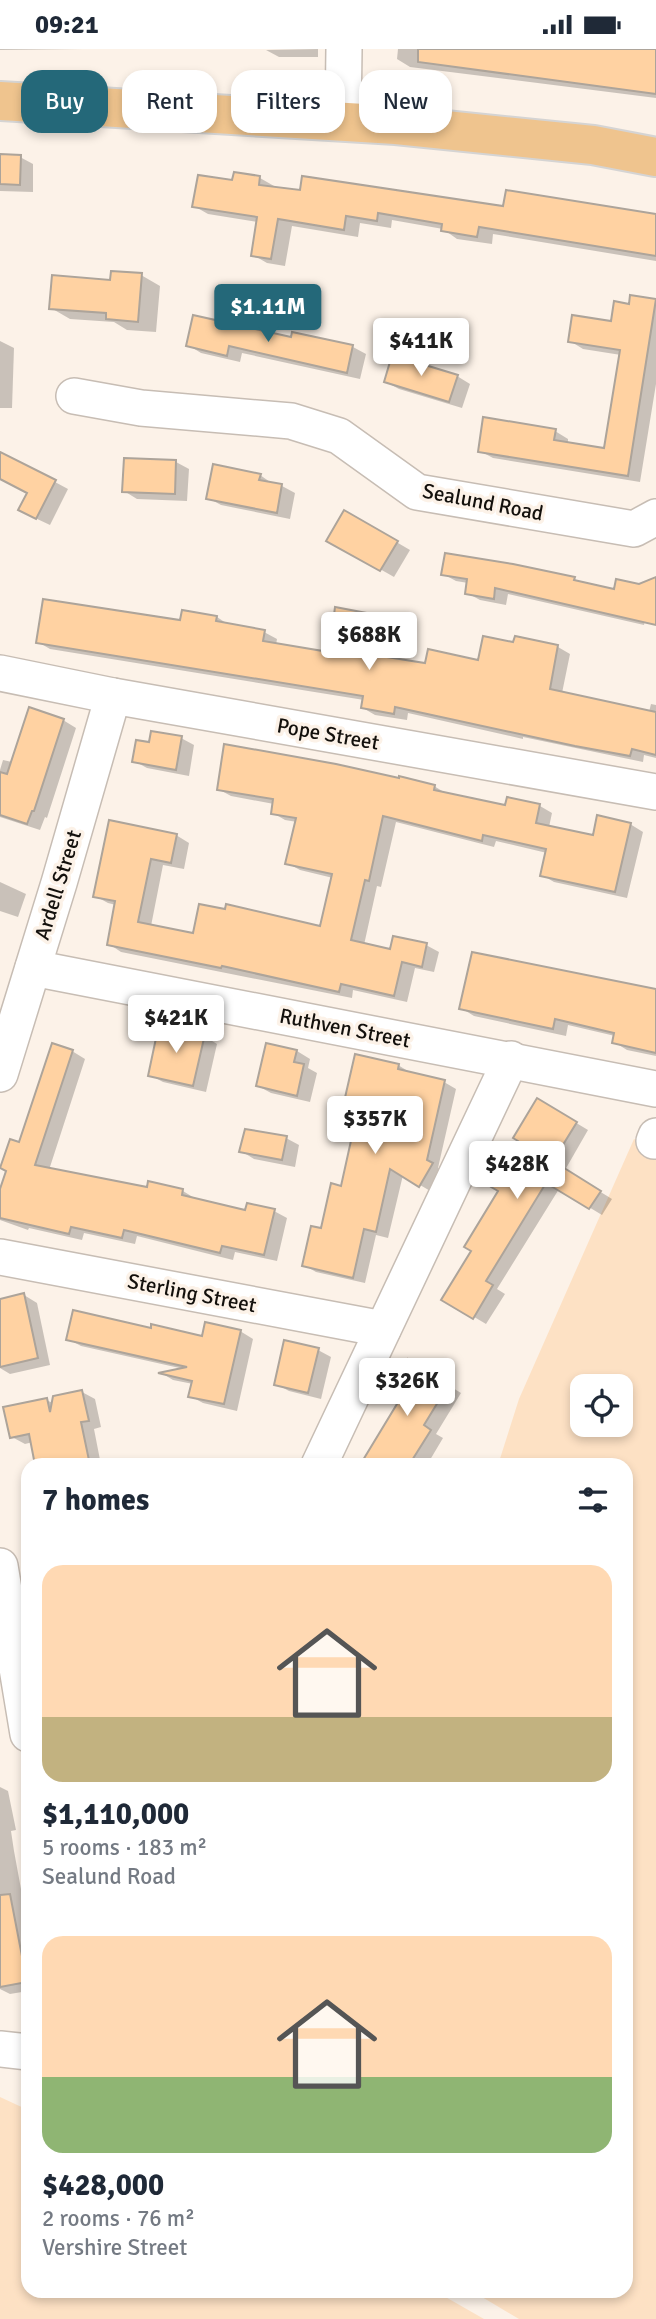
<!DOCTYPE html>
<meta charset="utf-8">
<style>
:root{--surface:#fff;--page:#f6f6f7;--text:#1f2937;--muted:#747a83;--accent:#246879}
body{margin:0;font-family:Signika,sans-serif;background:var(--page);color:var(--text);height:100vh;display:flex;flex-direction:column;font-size:26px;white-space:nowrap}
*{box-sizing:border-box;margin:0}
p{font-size:23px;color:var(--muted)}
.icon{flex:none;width:38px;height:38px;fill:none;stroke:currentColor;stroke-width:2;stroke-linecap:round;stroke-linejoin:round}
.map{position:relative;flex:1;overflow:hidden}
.drawer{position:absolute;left:21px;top:1409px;width:612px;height:840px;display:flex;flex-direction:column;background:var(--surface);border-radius:21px;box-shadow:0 4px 10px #0003}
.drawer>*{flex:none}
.top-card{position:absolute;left:21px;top:21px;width:614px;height:63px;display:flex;gap:14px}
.buttons{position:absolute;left:570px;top:1325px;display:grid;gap:14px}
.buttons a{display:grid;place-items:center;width:63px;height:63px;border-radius:14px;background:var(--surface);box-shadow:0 4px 10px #0003;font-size:35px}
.price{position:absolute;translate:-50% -60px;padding:0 16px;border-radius:7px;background:#fff;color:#222;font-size:23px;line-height:46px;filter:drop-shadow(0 2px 4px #0008)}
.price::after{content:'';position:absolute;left:50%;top:42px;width:21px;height:16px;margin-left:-10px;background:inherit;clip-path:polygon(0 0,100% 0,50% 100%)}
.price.on{background:var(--accent);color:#fff}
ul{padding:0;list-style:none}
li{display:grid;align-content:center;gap:14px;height:371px;padding:0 21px}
li span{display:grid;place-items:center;height:217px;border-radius:21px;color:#555}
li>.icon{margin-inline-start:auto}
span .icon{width:126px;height:126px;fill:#fffc;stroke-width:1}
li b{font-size:30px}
h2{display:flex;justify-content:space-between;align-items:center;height:84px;padding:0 21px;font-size:30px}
.pill{padding:0 24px;border-radius:21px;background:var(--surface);box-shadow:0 4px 10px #0003;font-size:24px;line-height:63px}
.pill.on{background:var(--accent);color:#fff}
.status{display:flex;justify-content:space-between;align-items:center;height:49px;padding:0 35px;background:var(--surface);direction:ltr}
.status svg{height:19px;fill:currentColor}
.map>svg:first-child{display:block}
.green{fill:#fde1c4;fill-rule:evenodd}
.shadow{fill:#0003}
.building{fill:#ffd2a2;stroke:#ada49a;stroke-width:2}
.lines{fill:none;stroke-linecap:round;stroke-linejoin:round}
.minor-casing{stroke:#c7bdb4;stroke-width:38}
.major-casing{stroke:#d5d4d3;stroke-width:42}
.minor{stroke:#fff;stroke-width:35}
.major{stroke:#efc48e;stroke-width:38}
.labels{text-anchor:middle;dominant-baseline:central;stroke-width:7;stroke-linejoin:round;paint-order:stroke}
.street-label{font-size:21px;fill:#13100c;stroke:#fcf2e8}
</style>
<div class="status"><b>09:21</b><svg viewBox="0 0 49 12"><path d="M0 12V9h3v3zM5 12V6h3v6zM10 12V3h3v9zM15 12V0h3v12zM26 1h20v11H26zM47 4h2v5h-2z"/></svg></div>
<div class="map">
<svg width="656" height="2270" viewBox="0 0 656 2270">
<rect width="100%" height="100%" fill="#fcf2e8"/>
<g class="green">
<path d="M 634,1090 L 656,1100 L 656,2270 L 519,2270 L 472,2242 L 626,2242 L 626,1416 L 498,1416 L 519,1350 ZM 583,1337 L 621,1337 L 621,1376 L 583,1376 Z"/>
<path d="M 0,2048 L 28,2061 L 28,2242 L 435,2242 L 484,2270 L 0,2270 Z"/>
</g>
<g class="shadow">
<path d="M 0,0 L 84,0 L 0,1 Z"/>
<path d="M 318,0 L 318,8 L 279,8 L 266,1 Z"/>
<path d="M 398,0 L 656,0 L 656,49 L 410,18 L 397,10 Z"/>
<path d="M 0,107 L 20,108 L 33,115 L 33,143 L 0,142 Z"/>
<path d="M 235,125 L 260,129 L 274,137 L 274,139 L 505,159 L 656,167 L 656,212 L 493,185 L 492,195 L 457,190 L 443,180 L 392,171 L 391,179 L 360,174 L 358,188 L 292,177 L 285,217 L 267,214 L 253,206 L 258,173 L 208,165 L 194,157 L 234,133 Z"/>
<path d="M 141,226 L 160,237 L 156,283 L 127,281 L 114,273 L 70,270 L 51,259 L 112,233 Z"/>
<path d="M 656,252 L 656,335 L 640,433 L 493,409 L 480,402 L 555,382 L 568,390 L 568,395 L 605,401 L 621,306 L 583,300 L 570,292 L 612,274 L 631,257 Z"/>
<path d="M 294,285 L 353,298 L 366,305 L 360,330 L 242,304 L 240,313 L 201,304 L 188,296 L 292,290 Z"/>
<path d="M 0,292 L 14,299 L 12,359 L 0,359 Z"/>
<path d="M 457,327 L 470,335 L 462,359 L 399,340 L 386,333 Z"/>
<path d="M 176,413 L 189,420 L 187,452 L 137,450 L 124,442 Z"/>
<path d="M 0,423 L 55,433 L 68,440 L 50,476 L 33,468 L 29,444 L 0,428 Z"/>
<path d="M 260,426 L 273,435 L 282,437 L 295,444 L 290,470 L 221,456 L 208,449 Z"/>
<path d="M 345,463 L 410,501 L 394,528 L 329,491 Z"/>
<path d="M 443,525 L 574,530 L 583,535 L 615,543 L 651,544 L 644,576 L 508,545 L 506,556 L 480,551 L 467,544 L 468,534 L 456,532 Z"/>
<path d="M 336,560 L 388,569 L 400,577 L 393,611 L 426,616 L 479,613 L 514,595 L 558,598 L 570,605 L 562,644 L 649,663 L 651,655 L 656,656 L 656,709 L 644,706 L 643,713 L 523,688 L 523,690 L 408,664 L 407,671 L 375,666 L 363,659 L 364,651 L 50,600 L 38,593 L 217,568 L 229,576 L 264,583 L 277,590 L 276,596 L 325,604 L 334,576 Z"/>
<path d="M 63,671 L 76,679 L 47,769 L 45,768 L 40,781 L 0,768 L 0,721 L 3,711 L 12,713 Z"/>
<path d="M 181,689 L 194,696 L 189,727 L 147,719 L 134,712 L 150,695 Z"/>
<path d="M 434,737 L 447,745 L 507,758 L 540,757 L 552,764 L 549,778 L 594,788 L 630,775 L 643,783 L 627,849 L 554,833 L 542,826 L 547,804 L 496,792 L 494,798 L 396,773 L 381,838 L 377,837 L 364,896 L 391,902 L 426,896 L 439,903 L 434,923 L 415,919 L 407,953 L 353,941 L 352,949 L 121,903 L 109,895 L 116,856 L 108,854 L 95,847 L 176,786 L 189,794 L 184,820 L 163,816 L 151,877 L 194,886 L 321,879 L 333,829 L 300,821 L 287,814 L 297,773 L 285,771 L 273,764 L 274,755 L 231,747 L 218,740 Z"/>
<path d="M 0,833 L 26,845 L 18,868 L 0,862 Z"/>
<path d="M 656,942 L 656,1007 L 627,1001 L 614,993 L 615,987 L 568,976 L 566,987 L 474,967 L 461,959 Z"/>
<path d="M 204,987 L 217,995 L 206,1043 L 163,1033 L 150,1026 Z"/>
<path d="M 268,996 L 297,1002 L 310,1010 L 308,1019 L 317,1024 L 310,1053 L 271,1044 L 258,1037 Z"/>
<path d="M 72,1002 L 85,1010 L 49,1121 L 148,1140 L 183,1142 L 196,1150 L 247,1163 L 274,1162 L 287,1169 L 277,1212 L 235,1203 L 233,1211 L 137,1187 L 135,1195 L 84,1184 L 82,1191 L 29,1179 L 28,1181 L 0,1171 L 0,1145 L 20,1095 Z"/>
<path d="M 398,1016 L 411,1024 L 444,1033 L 456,1040 L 438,1119 L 445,1123 L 432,1143 L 403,1126 L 388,1189 L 376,1186 L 365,1234 L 316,1223 L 304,1216 L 342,1139 L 356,1072 L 343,1065 Z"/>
<path d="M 538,1051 L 588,1081 L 565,1121 L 612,1150 L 602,1166 L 559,1140 L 497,1240 L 505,1245 L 486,1275 L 444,1250 L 473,1201 Z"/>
<path d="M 286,1089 L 299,1096 L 295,1118 L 254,1110 L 241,1102 Z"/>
<path d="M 24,1246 L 37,1254 L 50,1316 L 10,1325 L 0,1319 L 0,1251 Z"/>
<path d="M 240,1282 L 253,1290 L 237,1362 L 203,1354 L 190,1347 L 193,1335 L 173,1331 L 163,1325 L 184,1320 L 81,1297 L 68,1290 L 203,1289 Z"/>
<path d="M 318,1301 L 331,1308 L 321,1350 L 289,1342 L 276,1335 Z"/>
<path d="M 409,1312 L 461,1344 L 436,1385 L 443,1389 L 427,1416 L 363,1416 L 405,1344 Z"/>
<path d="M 82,1343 L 95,1350 L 101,1378 L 94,1380 L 101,1416 L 37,1416 L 33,1393 L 25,1395 L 12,1388 L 46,1351 L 53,1354 Z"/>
<path d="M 0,1738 L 8,1742 L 16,1781 L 11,1782 L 14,1802 L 28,1878 L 28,1942 L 10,1945 L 0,1940 Z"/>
</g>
<g class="building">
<path d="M 418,0 L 656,0 L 656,45 L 418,13 Z"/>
<path d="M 0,105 L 21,106 L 20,136 L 0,135 Z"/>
<path d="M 234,123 L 260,127 L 259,136 L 300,141 L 302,127 L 503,157 L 506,141 L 656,165 L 656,207 L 479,178 L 477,188 L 441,182 L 442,175 L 378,164 L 377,172 L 346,167 L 344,181 L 278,170 L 271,210 L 251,207 L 257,168 L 192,158 L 198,126 L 232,131 Z"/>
<path d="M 111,222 L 142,224 L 138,273 L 106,270 L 106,264 L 49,260 L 52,226 L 110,231 Z"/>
<path d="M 630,246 L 656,250 L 628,427 L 478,403 L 483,368 L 556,380 L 554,391 L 604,399 L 620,301 L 568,293 L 572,266 L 611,272 L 614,252 L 629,255 Z"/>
<path d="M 193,266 L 291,288 L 292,283 L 353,296 L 347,324 L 229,297 L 227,307 L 186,297 Z"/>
<path d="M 392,306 L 458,326 L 449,353 L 384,333 Z"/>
<path d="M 0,403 L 56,431 L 36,470 L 18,461 L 27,444 L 0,430 Z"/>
<path d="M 124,409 L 176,411 L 175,445 L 122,443 Z"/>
<path d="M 213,415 L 261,425 L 259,431 L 282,435 L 277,464 L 206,450 Z"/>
<path d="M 344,461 L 398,492 L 380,522 L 326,492 Z"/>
<path d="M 445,504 L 513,515 L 575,528 L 574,531 L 614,540 L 616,530 L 639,535 L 656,528 L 656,576 L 495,539 L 494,550 L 465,545 L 467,530 L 441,526 Z"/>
<path d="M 43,550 L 180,571 L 182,561 L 217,567 L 216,572 L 265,581 L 263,592 L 323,602 L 327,573 L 333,574 L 335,558 L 388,568 L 380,607 L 425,614 L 428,600 L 478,611 L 483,587 L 513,593 L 515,587 L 558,596 L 550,640 L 656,663 L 656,706 L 632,700 L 630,707 L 575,697 L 395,658 L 394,665 L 361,659 L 363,647 L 36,594 Z"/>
<path d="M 29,658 L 64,670 L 34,762 L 32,762 L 27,775 L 0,766 L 0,723 L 7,725 Z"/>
<path d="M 151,682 L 182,687 L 176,721 L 132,713 L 136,691 L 149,693 Z"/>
<path d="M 224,695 L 336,715 L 399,729 L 399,727 L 435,736 L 434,741 L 505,756 L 507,748 L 540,755 L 536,774 L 593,786 L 597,766 L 631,774 L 615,843 L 540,827 L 546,800 L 483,786 L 482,792 L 383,767 L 369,832 L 365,831 L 351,891 L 390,900 L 393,887 L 427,894 L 422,918 L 402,913 L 394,947 L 341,935 L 339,943 L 222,917 L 221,919 L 107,896 L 115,852 L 93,848 L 109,771 L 177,785 L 171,814 L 151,810 L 138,873 L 193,884 L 199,855 L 225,860 L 226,855 L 320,877 L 332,825 L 285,815 L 296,769 L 271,765 L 273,750 L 217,741 Z"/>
<path d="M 472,903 L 656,940 L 656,1004 L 612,994 L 614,984 L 555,970 L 553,980 L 459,960 Z"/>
<path d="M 159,975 L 205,985 L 193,1037 L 148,1027 Z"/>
<path d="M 52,994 L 73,1001 L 35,1116 L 147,1138 L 148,1132 L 183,1140 L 182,1146 L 245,1161 L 247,1154 L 275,1160 L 264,1206 L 222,1197 L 220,1204 L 124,1181 L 122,1189 L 71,1178 L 69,1185 L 0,1169 L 0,1140 L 6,1122 L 0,1119 L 10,1090 L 19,1093 Z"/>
<path d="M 266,994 L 297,1001 L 294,1013 L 304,1015 L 297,1047 L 256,1037 Z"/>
<path d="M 355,1005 L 399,1015 L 398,1020 L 445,1031 L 427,1111 L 433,1114 L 419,1138 L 390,1120 L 376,1183 L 364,1180 L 353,1229 L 302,1217 L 311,1177 L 321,1179 L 331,1134 L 341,1137 L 356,1069 L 341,1066 Z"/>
<path d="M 537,1049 L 577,1073 L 553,1112 L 601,1142 L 589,1160 L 546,1134 L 486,1232 L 493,1236 L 473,1270 L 441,1251 L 471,1202 L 464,1198 L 498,1142 L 491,1138 L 518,1092 L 513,1089 Z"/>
<path d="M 245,1080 L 287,1087 L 282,1111 L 239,1103 Z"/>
<path d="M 24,1244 L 38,1309 L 0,1318 L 0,1250 Z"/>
<path d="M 73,1261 L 151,1279 L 151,1275 L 202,1287 L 205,1273 L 241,1281 L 224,1355 L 188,1348 L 192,1332 L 158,1324 L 187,1318 L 66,1291 Z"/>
<path d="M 284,1291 L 319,1299 L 308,1344 L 274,1336 Z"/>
<path d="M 408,1310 L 449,1335 L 424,1376 L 431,1381 L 409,1416 L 360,1416 L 403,1345 L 391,1338 Z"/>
<path d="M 82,1341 L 89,1372 L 81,1373 L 90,1416 L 35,1416 L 29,1385 L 10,1389 L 3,1358 L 47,1349 L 50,1363 L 53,1347 Z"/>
<path d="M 10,1845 L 27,1933 L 0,1938 L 0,1846 Z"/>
</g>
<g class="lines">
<g class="minor-casing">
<g id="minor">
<path d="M 343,72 L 344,0"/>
<path d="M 74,347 L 141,359 L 291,372 L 339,387 L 417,443 L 634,480 L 656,468"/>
<path d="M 0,624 L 113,647 L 656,743"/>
<path d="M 33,919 L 656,1040"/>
<path d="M 0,1025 L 59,834 L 113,647"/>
<path d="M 654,1092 L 656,1087"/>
<path d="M 0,1208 L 383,1280"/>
<path d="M 319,1416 L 511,1010"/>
<path d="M 0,1517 L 28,1685"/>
<path d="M 0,2000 L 28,2003"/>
</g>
</g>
<g class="major-casing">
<path id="major" d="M 0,52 L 396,76 L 593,96 L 656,108"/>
</g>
<use href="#minor" class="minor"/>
<use href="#major" class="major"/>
</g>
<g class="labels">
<g class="street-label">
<text transform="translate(483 453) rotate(11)">Sealund Road</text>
<text transform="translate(328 685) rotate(10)">Pope Street</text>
<text transform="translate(58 836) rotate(-73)">Ardell Street</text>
<text transform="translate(345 979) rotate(11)">Ruthven Street</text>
<text transform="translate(192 1244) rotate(11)">Sterling Street</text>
</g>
</g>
</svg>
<div class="buttons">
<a><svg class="icon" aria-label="locate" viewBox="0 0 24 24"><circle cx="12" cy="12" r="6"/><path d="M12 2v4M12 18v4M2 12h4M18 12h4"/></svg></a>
</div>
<b class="price on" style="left:268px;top:295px">$1.11M</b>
<b class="price" style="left:421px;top:329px">$411K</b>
<b class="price" style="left:369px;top:623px">$688K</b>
<b class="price" style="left:176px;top:1006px">$421K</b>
<b class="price" style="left:375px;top:1107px">$357K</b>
<b class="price" style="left:517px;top:1152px">$428K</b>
<b class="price" style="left:407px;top:1369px">$326K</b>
<div class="top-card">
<a class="pill on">Buy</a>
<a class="pill">Rent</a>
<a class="pill">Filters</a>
<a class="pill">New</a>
</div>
<section class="drawer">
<h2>7 homes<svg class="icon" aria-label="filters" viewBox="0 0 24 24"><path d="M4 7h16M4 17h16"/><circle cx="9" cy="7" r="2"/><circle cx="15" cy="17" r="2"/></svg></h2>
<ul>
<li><span style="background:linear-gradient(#ffd9b3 70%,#c2b280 0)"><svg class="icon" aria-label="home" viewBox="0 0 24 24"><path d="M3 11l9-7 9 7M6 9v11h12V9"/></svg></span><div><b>$1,110,000</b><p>5 rooms · 183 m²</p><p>Sealund Road</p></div></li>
<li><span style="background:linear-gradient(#ffd9b3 65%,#8fb573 0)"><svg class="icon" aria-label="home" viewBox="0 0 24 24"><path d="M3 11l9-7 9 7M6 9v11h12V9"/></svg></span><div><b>$428,000</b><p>2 rooms · 76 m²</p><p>Vershire Street</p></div></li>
</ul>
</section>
</div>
